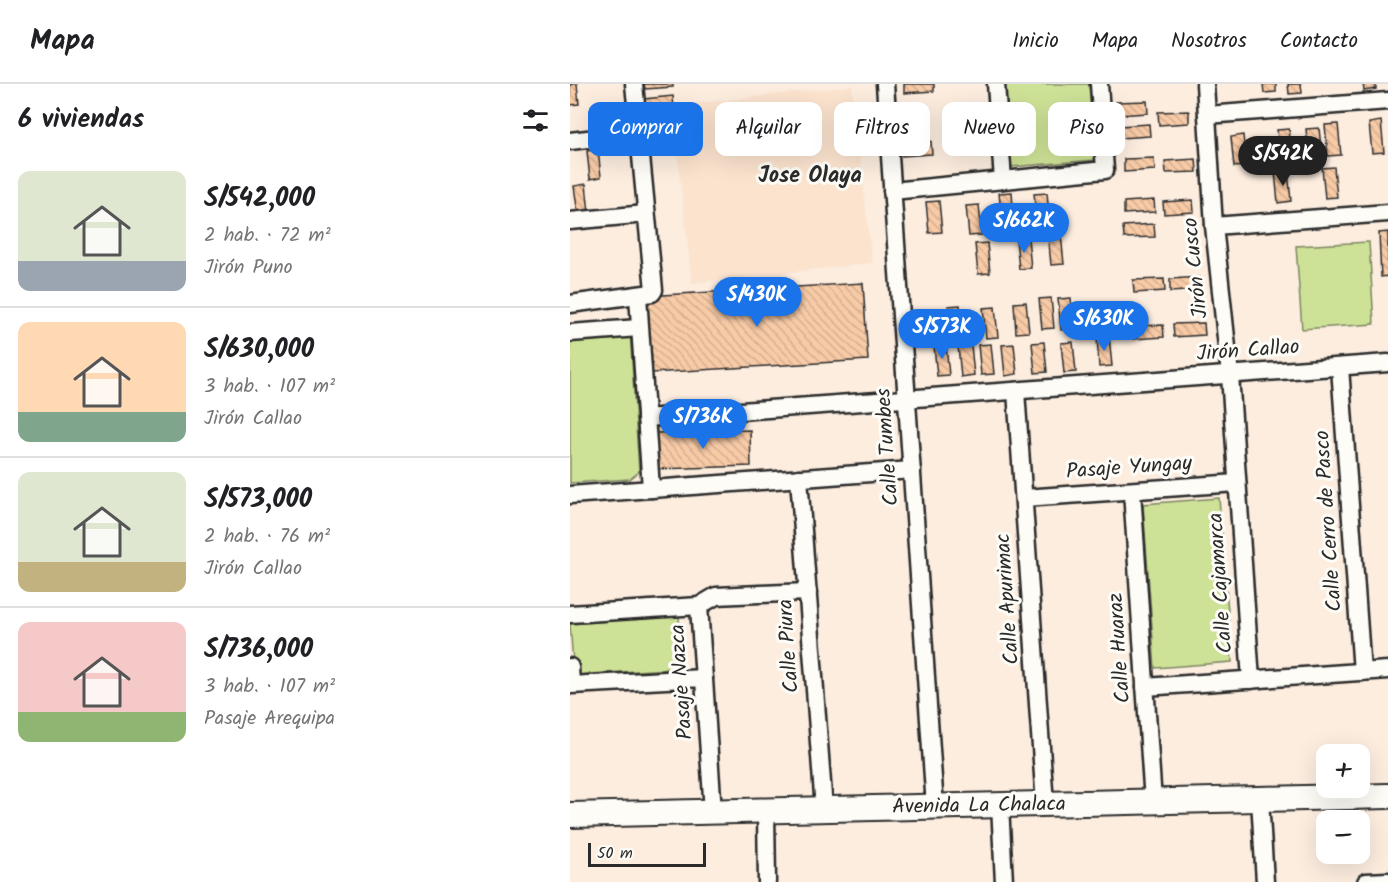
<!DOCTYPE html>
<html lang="es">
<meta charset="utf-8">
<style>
:root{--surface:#fff;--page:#f6f6f6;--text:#202124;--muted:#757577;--line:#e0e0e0;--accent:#1a73e8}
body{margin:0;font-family:Kalam,sans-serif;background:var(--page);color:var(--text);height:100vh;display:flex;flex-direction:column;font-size:22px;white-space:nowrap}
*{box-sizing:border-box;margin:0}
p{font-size:20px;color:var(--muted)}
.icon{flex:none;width:33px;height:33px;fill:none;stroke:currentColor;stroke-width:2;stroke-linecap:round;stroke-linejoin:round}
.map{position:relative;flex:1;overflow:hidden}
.drawer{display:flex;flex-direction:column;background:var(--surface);width:570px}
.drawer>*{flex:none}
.hud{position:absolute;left:18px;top:18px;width:570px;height:54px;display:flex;gap:12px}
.tools{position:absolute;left:746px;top:660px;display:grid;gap:12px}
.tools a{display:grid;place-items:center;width:54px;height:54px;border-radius:12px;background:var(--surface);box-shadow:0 6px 24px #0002;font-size:30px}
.scale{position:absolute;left:18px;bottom:15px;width:118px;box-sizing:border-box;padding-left:6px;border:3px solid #2b2b2b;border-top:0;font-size:16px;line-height:21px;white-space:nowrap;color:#2b2b2b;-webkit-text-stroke:4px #fdfcf7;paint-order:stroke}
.price{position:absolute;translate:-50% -51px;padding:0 14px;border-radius:21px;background:var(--accent);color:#fff;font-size:20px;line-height:39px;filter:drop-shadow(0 2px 3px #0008)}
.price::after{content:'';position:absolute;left:50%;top:36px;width:18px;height:14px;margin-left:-9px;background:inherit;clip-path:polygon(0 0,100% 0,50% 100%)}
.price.current{background:#222;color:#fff}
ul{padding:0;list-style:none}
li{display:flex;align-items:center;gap:18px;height:150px;padding:0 18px}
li+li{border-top:2px solid var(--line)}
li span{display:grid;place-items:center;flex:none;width:168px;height:120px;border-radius:12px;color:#555}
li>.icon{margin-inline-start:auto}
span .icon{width:72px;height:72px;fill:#fffc;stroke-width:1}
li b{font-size:26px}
h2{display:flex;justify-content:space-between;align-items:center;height:72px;padding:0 18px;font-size:26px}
.tag{padding:0 21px;border-radius:12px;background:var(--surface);box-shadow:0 6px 24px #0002;font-size:21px;line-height:54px}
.tag.current{background:var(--accent);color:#fff}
header{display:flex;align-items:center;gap:36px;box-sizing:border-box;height:84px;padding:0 30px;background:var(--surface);border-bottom:2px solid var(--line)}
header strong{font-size:28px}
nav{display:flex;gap:33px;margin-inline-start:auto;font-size:21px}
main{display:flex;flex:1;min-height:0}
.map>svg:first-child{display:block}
.built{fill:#fbe3ce}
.park{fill:#cee297;stroke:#7c8661;stroke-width:1.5}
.building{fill:url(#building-back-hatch);stroke:#2b2b2b;stroke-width:1.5}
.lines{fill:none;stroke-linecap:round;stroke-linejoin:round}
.street-casing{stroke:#2b2b2b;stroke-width:21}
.secondary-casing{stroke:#2b2b2b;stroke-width:28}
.street{stroke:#fdfcf7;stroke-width:16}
.secondary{stroke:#fdfcf7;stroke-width:24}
.labels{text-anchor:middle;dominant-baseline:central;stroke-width:6;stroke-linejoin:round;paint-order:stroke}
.street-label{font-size:21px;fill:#2b2b2b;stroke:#fdfcf7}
.neighbourhood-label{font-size:22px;font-weight:bold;fill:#2b2b2b;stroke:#fdfcf7}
</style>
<header>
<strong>Mapa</strong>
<nav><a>Inicio</a><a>Mapa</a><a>Nosotros</a><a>Contacto</a></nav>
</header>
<main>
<section class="drawer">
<h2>6 viviendas<svg class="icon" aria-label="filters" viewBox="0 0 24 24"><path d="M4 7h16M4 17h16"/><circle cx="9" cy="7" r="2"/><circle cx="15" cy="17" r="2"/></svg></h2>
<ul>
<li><span style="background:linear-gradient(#dfe7d0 75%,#9aa5b1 0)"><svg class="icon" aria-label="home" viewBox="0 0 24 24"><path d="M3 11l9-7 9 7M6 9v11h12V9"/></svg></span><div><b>S/542,000</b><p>2 hab. · 72 m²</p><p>Jirón Puno</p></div></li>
<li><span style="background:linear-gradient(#ffd9b3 75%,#7fa58c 0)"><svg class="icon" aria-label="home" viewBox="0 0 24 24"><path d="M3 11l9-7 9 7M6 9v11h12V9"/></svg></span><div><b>S/630,000</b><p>3 hab. · 107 m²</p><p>Jirón Callao</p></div></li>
<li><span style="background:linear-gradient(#dfe7d0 75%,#c2b280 0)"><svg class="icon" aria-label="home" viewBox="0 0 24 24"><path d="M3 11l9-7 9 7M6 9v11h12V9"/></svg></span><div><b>S/573,000</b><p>2 hab. · 76 m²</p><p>Jirón Callao</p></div></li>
<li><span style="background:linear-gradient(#f6c9c9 75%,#8fb573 0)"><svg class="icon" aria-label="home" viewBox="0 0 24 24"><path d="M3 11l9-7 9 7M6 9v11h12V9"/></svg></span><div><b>S/736,000</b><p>3 hab. · 107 m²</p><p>Pasaje Arequipa</p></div></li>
</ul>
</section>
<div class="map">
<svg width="818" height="798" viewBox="0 0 818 798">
<defs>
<pattern id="building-back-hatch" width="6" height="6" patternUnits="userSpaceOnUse" patternTransform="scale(1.5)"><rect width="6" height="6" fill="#f8cba7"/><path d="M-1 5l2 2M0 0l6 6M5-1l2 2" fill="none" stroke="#d5ae90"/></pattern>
</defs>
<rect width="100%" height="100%" fill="#fceddf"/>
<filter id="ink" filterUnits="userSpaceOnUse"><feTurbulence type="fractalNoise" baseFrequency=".0167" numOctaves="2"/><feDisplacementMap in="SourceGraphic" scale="12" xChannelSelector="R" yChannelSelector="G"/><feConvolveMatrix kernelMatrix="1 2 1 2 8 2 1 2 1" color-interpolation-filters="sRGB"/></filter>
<g filter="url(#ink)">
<path class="built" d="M 282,2 L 302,179 L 122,199 L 102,22 Z"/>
<g class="park">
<path d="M 433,0 L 519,0 L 525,76 L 440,83 Z"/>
<path d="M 799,158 L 804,240 L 732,245 L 726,162 Z"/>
<path d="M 60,248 L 69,388 L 60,395 L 0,399 L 0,254 Z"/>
<path d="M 649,414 L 662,578 L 585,584 L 573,420 Z"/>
<path d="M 109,532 L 112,584 L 4,591 L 0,540 Z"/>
</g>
<g class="building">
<path d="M 0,0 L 7,0 L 9,20 L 0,21 Z"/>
<path d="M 74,0 L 103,0 L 103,3 L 75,5 Z"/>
<path d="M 334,0 L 364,0 L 364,7 L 334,9 Z"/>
<path d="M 693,0 L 706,0 L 706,8 L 694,9 Z"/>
<path d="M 718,0 L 731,0 L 732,9 L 719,10 Z"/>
<path d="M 793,0 L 806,0 L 806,5 L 794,7 Z"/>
<path d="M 103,12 L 104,27 L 76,30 L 74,15 Z"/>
<path d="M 577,17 L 578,29 L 547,31 L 546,18 Z"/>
<path d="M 619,27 L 619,39 L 589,41 L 588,28 Z"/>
<path d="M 408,33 L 409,45 L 379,47 L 378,34 Z"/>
<path d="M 811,37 L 814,68 L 802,69 L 799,39 Z"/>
<path d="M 579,40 L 580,52 L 550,54 L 549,42 Z"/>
<path d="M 768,40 L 771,71 L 758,72 L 755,41 Z"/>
<path d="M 749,44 L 752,74 L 739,75 L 736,45 Z"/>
<path d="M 719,45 L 722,75 L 710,76 L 707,46 Z"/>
<path d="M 673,51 L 676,82 L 664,83 L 661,53 Z"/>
<path d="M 361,57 L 362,70 L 332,72 L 331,59 Z"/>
<path d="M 28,65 L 31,93 L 20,95 L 17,67 Z"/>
<path d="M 584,74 L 585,86 L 554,88 L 554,75 Z"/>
<path d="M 626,75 L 627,88 L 596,89 L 595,77 Z"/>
<path d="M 764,83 L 767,113 L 755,114 L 752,84 Z"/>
<path d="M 718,87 L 721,117 L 708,119 L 705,88 Z"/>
<path d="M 16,100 L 19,129 L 8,130 L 4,102 Z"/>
<path d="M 442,108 L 444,138 L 432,139 L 429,109 Z"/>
<path d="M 477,109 L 480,140 L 468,141 L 464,110 Z"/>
<path d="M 584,116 L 585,128 L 554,130 L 554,118 Z"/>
<path d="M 623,116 L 624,128 L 594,130 L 593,118 Z"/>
<path d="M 369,117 L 372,148 L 359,149 L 356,118 Z"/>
<path d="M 409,121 L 412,151 L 399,152 L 396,122 Z"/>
<path d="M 584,140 L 585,153 L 554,154 L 553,142 Z"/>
<path d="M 818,148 L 818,192 L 811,193 L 809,149 Z"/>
<path d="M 491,150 L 494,180 L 481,181 L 478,151 Z"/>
<path d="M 458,154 L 461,184 L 449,185 L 446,155 Z"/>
<path d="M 417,159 L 420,189 L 408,190 L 405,160 Z"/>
<path d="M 630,193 L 631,206 L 600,208 L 600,195 Z"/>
<path d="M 594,195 L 595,207 L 564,209 L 563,196 Z"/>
<path d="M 293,199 L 298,276 L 81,289 L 76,212 Z"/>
<path d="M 481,214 L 484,244 L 472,245 L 469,215 Z"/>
<path d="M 501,214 L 503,244 L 491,246 L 488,215 Z"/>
<path d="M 456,218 L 459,248 L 446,249 L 444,219 Z"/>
<path d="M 390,221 L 394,252 L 381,253 L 378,222 Z"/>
<path d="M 425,223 L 428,253 L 416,254 L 413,224 Z"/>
<path d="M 634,239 L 635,251 L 604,253 L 603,240 Z"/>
<path d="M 593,241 L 594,253 L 563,255 L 562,242 Z"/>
<path d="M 539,252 L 542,282 L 529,283 L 527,253 Z"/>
<path d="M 474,258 L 477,288 L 465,289 L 462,259 Z"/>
<path d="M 503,258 L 506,288 L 494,289 L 491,259 Z"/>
<path d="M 421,260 L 424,290 L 411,291 L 408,261 Z"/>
<path d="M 444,260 L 447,290 L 435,292 L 432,261 Z"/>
<path d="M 376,261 L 379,291 L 367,292 L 364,262 Z"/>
<path d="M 401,261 L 404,291 L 391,293 L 388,262 Z"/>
<path d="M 180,346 L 181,382 L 87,385 L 86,349 Z"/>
</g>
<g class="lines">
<g class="street-casing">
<g id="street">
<path d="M 315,0 L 365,723"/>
<path d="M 426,0 L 433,96"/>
<path d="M 635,0 L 644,142 L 660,291 L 681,596"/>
<path d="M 637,31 L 818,17"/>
<path d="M 0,57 L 70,49"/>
<path d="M 322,107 L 535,86 L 529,0"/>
<path d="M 0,137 L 76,130"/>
<path d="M 644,142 L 818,129"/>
<path d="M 68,212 L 81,405"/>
<path d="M 0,220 L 82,209 L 84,206 L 64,0"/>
<path d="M 0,249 L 69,244"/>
<path d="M 770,283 L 792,588"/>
<path d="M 446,307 L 475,720"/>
<path d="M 76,334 L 818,279"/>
<path d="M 229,394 L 254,725"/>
<path d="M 562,407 L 583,718"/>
<path d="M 0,411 L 342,386"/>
<path d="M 454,414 L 667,399"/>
<path d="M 129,522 L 143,728"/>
<path d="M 0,530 L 129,522 L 146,512 L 238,508"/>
<path d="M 0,583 L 1,601 L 134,594"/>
<path d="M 575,603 L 818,586"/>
<path d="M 690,715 L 695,798"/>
<path d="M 430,721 L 434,798"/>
<path d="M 196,727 L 197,798"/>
<path d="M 796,798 L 818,797"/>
</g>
</g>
<g class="secondary-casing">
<path id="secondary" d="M 0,731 L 818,712"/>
</g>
<use href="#street" class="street"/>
<use href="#secondary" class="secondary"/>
</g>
</g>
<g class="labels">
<g class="street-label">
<text transform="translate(626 184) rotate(-96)">Jirón Cusco</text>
<text transform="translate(678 267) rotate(-4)">Jirón Callao</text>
<text transform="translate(318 363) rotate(-94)">Calle Tumbes</text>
<text transform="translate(559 384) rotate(-4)">Pasaje Yungay</text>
<text transform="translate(759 437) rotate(-94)">Calle Cerro de Pasco</text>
<text transform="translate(651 499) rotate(-94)">Calle Cajamarca</text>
<text transform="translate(438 515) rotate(-94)">Calle Apurimac</text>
<text transform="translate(219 562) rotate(-94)">Calle Piura</text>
<text transform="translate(550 564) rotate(-94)">Calle Huaraz</text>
<text transform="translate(112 598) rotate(-94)">Pasaje Nazca</text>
<text transform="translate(409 722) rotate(-1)">Avenida La Chalaca</text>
</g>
<g class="neighbourhood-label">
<text x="240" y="92">Jose Olaya</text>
</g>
</g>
</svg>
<div class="tools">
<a>+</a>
<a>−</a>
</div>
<div class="scale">50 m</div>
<b class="price current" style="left:713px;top:103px">S/542K</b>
<b class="price" style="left:454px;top:170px">S/662K</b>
<b class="price" style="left:187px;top:244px">S/430K</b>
<b class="price" style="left:534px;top:268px">S/630K</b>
<b class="price" style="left:372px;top:276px">S/573K</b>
<b class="price" style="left:133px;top:366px">S/736K</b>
<div class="hud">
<a class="tag current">Comprar</a>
<a class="tag">Alquilar</a>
<a class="tag">Filtros</a>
<a class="tag">Nuevo</a>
<a class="tag">Piso</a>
</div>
</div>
</main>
